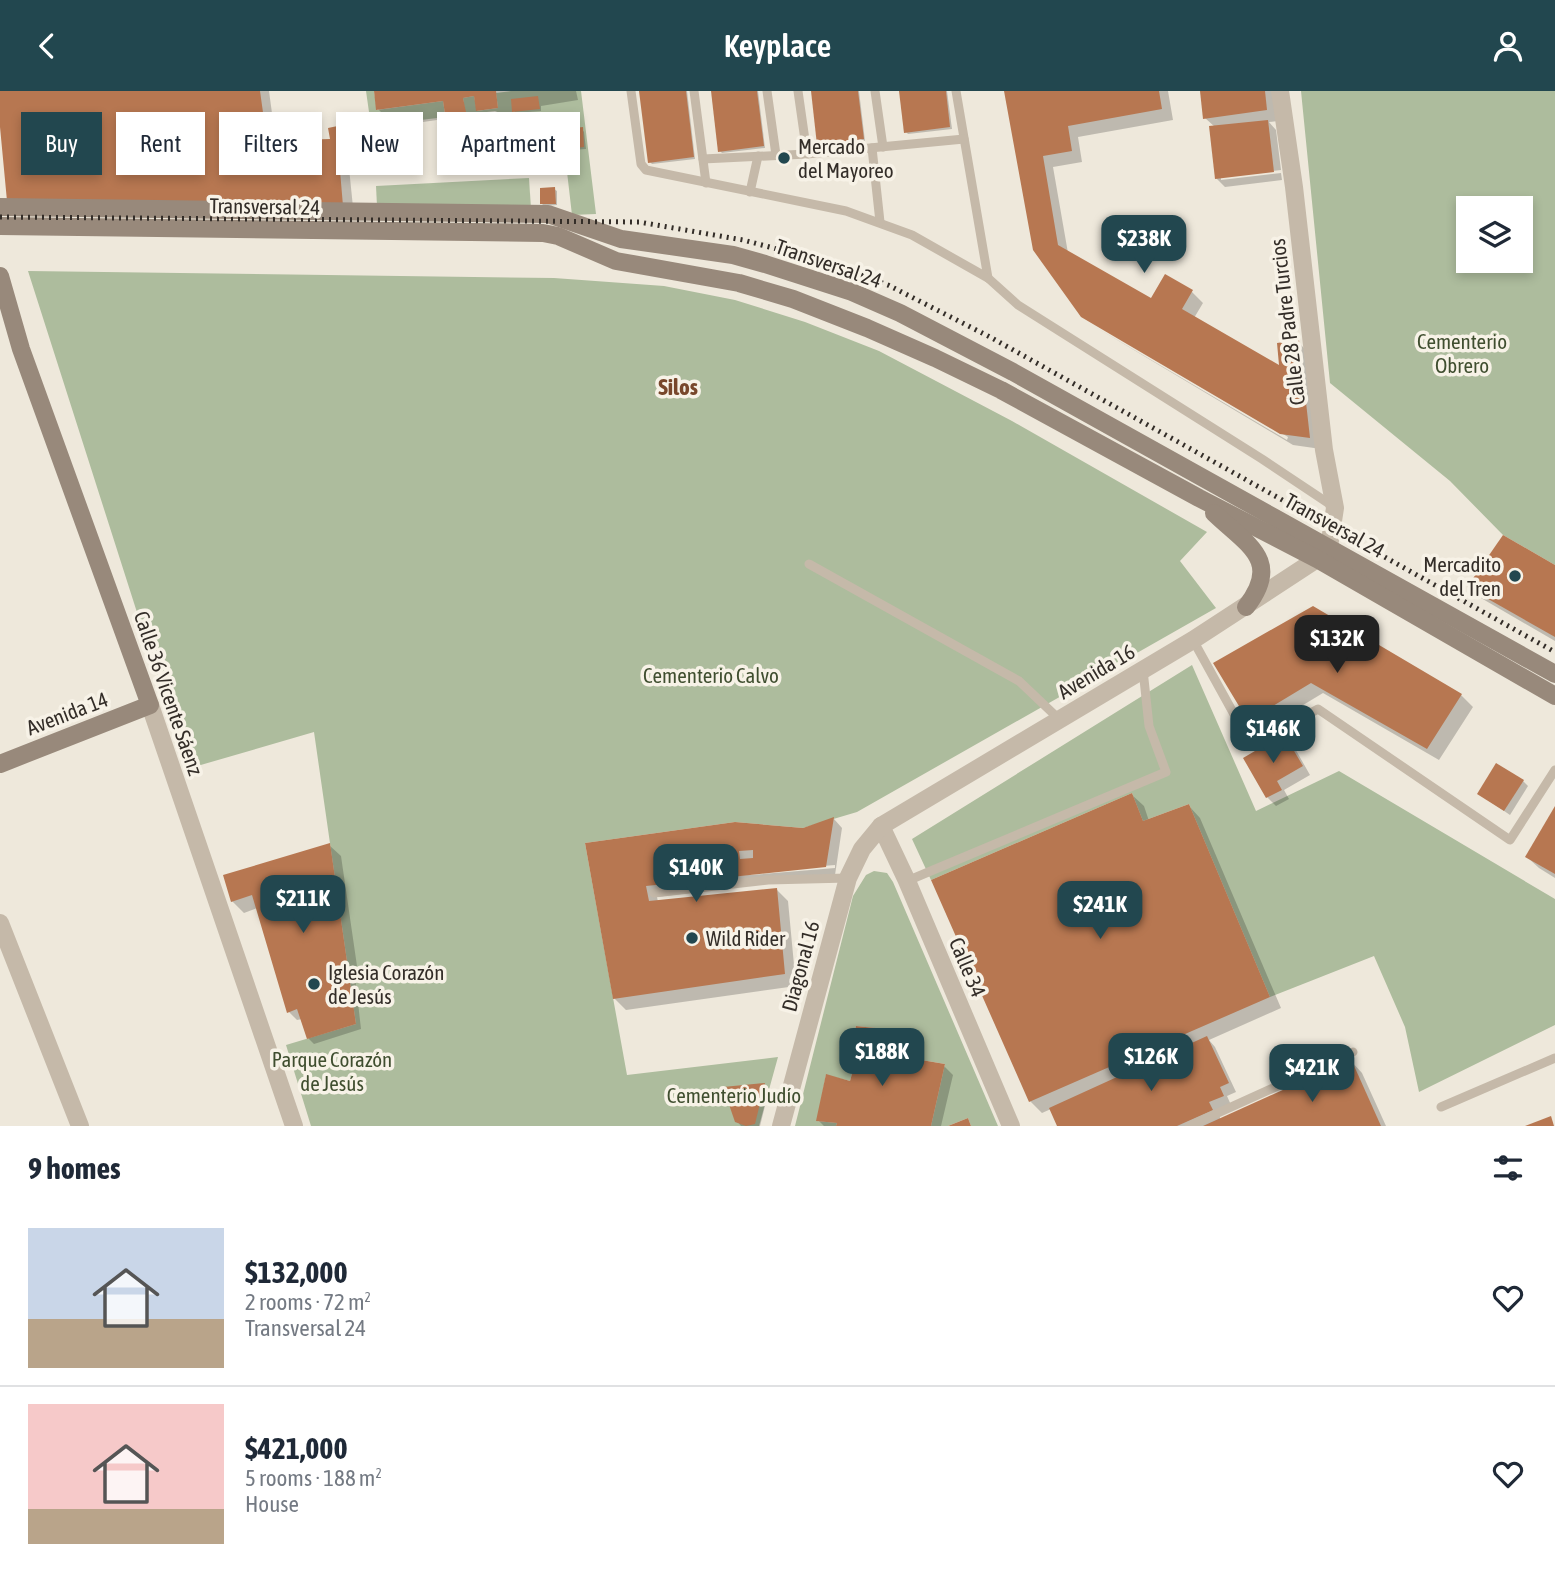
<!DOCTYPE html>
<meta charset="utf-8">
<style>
:root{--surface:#fff;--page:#f2f2f3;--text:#1f2937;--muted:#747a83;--line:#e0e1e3;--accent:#22474f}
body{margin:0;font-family:"Asap Condensed",sans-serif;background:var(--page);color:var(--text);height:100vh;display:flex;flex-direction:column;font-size:26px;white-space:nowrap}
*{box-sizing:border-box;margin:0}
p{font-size:23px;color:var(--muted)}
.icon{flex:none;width:38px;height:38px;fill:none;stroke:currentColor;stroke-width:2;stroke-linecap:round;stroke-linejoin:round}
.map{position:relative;height:1035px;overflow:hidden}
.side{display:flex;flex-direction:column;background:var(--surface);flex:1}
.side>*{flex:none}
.top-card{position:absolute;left:21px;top:21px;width:700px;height:63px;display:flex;gap:14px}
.tools{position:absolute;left:1456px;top:105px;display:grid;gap:14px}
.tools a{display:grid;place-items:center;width:77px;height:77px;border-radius:0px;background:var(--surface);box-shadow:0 4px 10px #0003;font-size:35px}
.price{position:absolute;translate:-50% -60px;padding:0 16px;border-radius:14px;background:var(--accent);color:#fff;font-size:23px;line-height:46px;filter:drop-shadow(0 2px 4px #0008)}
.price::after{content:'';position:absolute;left:50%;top:42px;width:21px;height:16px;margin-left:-10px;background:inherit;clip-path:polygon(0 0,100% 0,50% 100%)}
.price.active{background:#222;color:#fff}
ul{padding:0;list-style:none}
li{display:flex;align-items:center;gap:21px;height:175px;padding:0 28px}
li+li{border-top:2px solid var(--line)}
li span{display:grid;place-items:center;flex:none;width:196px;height:140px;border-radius:0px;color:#555}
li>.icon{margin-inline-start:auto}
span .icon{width:84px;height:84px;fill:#fffc;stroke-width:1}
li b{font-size:30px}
h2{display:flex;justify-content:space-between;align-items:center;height:84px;padding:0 28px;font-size:30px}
.chip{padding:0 24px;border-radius:0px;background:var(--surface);box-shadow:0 4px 10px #0003;font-size:24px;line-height:63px}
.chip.active{background:var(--accent);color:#fff}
header{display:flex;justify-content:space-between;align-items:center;height:91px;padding:0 28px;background:var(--accent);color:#fff;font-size:32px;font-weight:600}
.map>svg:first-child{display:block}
.green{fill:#adbc9d;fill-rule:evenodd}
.shadow{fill:#0003;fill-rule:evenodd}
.building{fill:#b77751;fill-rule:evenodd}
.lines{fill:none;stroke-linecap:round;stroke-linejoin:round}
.lane{stroke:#c5b9a9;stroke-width:9}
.street{stroke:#c5b9a9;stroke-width:18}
.secondary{stroke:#98897b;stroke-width:18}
.rail{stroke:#332d28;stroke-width:5;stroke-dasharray:2 5;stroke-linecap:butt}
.poi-dot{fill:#22474f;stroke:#f7f2e7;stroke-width:2.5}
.labels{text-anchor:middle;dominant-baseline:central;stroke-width:7;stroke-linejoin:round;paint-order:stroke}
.poi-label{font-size:21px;fill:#332d28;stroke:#f7f2e7;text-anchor:start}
.street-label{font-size:21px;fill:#332d28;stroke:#f7f2e7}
.park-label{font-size:21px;fill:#3f4e2f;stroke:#f7f2e7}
.neighbourhood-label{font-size:23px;font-weight:bold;fill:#78472b;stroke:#f7f2e7}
</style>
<header><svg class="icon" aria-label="back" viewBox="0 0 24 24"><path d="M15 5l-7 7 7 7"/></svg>Keyplace<svg class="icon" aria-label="person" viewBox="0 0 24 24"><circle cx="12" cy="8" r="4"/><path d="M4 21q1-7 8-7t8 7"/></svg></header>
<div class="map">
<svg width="1555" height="1035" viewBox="0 0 1555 1035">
<rect width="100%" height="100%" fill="#eee8db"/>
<g class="green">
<path d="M 366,0 L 374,0 L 377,19 L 443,10 L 445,23 L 465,21 L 463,7 L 474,5 L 477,20 L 498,17 L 496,2 L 511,0 L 581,0 L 596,123 L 572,124 L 561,29 L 547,33 L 530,34 L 495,20 L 371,35 Z"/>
<path d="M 1301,0 L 1555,0 L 1555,474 L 1503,444 L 1450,390 L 1330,292 ZM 1468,117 L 1521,117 L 1521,170 L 1468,170 Z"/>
<path d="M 529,87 L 531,118 L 377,115 L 376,95 Z"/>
<path d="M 28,180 L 554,187 L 664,195 L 735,209 L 805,231 L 879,260 L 1012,330 L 1207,441 L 1180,470 L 1216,517 L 857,721 L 803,737 L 735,731 L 585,752 L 627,984 L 778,966 L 759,1035 L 311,1035 L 286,954 L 356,933 L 314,641 L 187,678 Z"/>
<path d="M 1192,574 L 1256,720 L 1339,680 L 1555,808 L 1555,934 L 1419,1001 L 1405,936 L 1374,865 L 1270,906 L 1189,713 L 1143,730 L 1132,702 L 931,789 L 912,748 Z"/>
<path d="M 874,780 L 887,782 L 893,791 L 998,1035 L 971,1035 L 968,1027 L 948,1035 L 931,1035 L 945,973 L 880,962 L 884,938 L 856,935 L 852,959 L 858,960 L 850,990 L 826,984 L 817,1030 L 837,1032 L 836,1035 L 795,1035 L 853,805 L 866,784 Z"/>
</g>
<g class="shadow">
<path d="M 0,0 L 269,0 L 276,52 L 332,50 L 357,33 L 368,44 L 371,62 L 348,67 L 354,126 L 0,17 Z"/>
<path d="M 375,0 L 576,0 L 578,9 L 541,15 L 541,20 L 516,22 L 512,18 L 514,34 L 495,36 L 482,23 L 479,24 L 482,38 L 464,40 L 451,27 L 395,35 L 378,18 Z"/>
<path d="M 641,0 L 687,0 L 695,68 L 652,73 L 650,71 Z"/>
<path d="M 712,0 L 758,0 L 765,57 L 722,62 L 720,60 Z"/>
<path d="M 813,0 L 859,0 L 865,50 L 821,55 L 819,53 Z"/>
<path d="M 901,0 L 947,0 L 952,38 L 908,43 L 906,41 Z"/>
<path d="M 1006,0 L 1168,0 L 1173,29 L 1078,46 L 1082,71 L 1053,76 L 1068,162 L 1152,210 L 1192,201 L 1203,212 L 1194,227 L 1281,277 L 1298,251 L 1310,263 L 1321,358 L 1293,354 L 1092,234 L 1287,349 L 1288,346 L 1085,226 L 1035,158 Z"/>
<path d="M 1201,0 L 1274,0 L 1278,30 L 1269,31 L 1276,39 L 1281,79 L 1221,86 L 1221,89 L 1281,82 L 1282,89 L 1225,96 L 1216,87 L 1215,36 L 1205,27 Z"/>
<path d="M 582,38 L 584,41 L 586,58 L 571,59 L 569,57 Z"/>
<path d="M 554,98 L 557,100 L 557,114 L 544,115 L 542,113 Z"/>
<path d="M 1555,476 L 1555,550 L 1481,507 L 1469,496 Z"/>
<path d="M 1216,573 L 1461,604 L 1473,616 L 1439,669 L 1323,602 L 1260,640 L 1249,628 Z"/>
<path d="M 1284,646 L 1293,654 L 1310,684 L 1284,699 L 1289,708 L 1276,715 L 1267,706 Z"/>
<path d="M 1523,690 L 1528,695 L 1510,724 L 1479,703 Z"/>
<path d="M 1132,704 L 1144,715 L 1149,730 L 1189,715 L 1200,727 L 1281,917 L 1209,949 L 1215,956 L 1236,1001 L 1227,1005 L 1231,1014 L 1217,1020 L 1221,1029 L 1351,970 L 1362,982 L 1386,1035 L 1059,1035 L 1051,1018 L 1042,1022 L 1030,1010 Z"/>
<path d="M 1555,718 L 1555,787 L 1539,777 L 1527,766 Z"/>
<path d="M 834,728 L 842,737 L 835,784 L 657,806 L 658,811 L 777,799 L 788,810 L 796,895 L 626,919 L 614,907 L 587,753 L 803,739 ZM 835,774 L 835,777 L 751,784 L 751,781 Z"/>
<path d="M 329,754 L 341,765 L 357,875 L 354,876 L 361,938 L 314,953 L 308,947 L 302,928 L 297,929 L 289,921 L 257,817 L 244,822 L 232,810 Z"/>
<path d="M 884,940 L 892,949 L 889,965 L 944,975 L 953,984 L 941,1035 L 824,1035 L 818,1029 L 851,992 L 859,964 L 853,958 Z"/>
<path d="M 764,994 L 769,999 L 760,1035 L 741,1035 L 737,1030 Z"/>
</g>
<g class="building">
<path d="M 0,0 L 260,0 L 267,50 L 330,48 L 328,37 L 357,31 L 360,51 L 338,56 L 343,115 L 7,110 L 0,36 Z"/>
<path d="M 374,0 L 496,0 L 498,17 L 476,20 L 474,5 L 463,7 L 466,21 L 445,23 L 443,10 L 376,19 Z"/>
<path d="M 639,0 L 686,0 L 694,66 L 648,72 Z"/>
<path d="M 711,0 L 757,0 L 764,55 L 718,61 Z"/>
<path d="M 811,0 L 858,0 L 864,48 L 817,54 Z"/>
<path d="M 899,0 L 946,0 L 950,36 L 904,42 Z"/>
<path d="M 1004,0 L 1159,0 L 1162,18 L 1068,35 L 1072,60 L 1043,65 L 1058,154 L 1151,207 L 1165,183 L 1193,199 L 1182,218 L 1279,274 L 1277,252 L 1299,249 L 1310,347 L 1280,343 L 1081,226 L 1033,159 Z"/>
<path d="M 1200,0 L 1265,0 L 1267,19 L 1203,28 Z"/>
<path d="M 538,5 L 540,18 L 512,21 L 511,8 Z"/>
<path d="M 1268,29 L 1274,81 L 1215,88 L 1209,35 Z"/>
<path d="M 583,36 L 584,56 L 567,58 L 565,38 Z"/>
<path d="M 555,96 L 556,113 L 540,113 L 540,97 Z"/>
<path d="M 1503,444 L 1555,474 L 1555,546 L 1467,496 Z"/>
<path d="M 1313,515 L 1462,603 L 1427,658 L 1311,592 L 1248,630 L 1213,572 Z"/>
<path d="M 1284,643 L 1303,675 L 1277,690 L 1282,699 L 1266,707 L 1243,667 Z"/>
<path d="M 1496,672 L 1524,689 L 1504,720 L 1477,703 Z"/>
<path d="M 1132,702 L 1143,730 L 1189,713 L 1270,906 L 1029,1011 L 931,789 Z"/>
<path d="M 1555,715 L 1555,783 L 1525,766 Z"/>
<path d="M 834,726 L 826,776 L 646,795 L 649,810 L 777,797 L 785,883 L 613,908 L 585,752 L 735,731 L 803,737 ZM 753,759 L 753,767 L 740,768 L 739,760 Z"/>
<path d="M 330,752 L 356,933 L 307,948 L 297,918 L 287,922 L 252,804 L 231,811 L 223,784 Z"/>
<path d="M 856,935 L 885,938 L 880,962 L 945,973 L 931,1035 L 836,1035 L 837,1032 L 816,1030 L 826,983 L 850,990 L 858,960 L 851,959 Z"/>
<path d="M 1207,945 L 1229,992 L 1220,996 L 1224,1005 L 1209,1011 L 1213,1019 L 1177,1035 L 1057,1035 L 1049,1017 Z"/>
<path d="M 1351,968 L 1381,1035 L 1203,1035 Z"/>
<path d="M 765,992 L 755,1033 L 746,1035 L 735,1031 L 723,996 Z"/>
<path d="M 1551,1025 L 1554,1035 L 1525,1035 Z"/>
<path d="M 968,1027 L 971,1035 L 948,1035 Z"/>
</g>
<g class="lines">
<g class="lane">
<path d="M 631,0 L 641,73 L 646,79 L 846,120 L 912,144 L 988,187 L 956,0"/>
<path d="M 694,0 L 706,92"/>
<path d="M 767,0 L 776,64"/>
<path d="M 798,0 L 807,63"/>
<path d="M 875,0 L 883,56"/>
<path d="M 872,57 L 880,131"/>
<path d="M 703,68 L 807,63 L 964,48"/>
<path d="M 750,101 L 758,65"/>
<path d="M 988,187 L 1018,214 L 1262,368 L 1334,416"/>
<path d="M 809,473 L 1019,590 L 1060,629"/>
<path d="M 1193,549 L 1251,654 L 1318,618 L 1510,749 L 1555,679"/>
<path d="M 907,790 L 1166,681 L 1149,635 L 1143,579"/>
<path d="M 654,802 L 768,789 L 848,787"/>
<path d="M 1441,1016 L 1555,967"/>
<path d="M 1189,1035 L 1353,961"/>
</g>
<g class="street">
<path d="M 150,614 L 294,1035"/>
<path d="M 881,735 L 907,790 L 1011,1035"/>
<path d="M 0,832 L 80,1035"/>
<path d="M 781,1035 L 848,787 L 862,758 L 881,735 L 1193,549 L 1317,468 L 1329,456 L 1335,417 L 1324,359 L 1294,96 L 1280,0"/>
</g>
<g class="secondary">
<path d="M 0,116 L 548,123 L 621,148 L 733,164 L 765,173 L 852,201 L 900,222 L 1013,281 L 1555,583"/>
<path d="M 0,135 L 543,142 L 558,145 L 616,170 L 739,192 L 793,208 L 867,237 L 935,267 L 1001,299 L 1199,407 L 1317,468 L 1555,605"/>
<path d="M 0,185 L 21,258 L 150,614 L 0,673"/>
<path d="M 1214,422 C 1246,453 1283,469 1246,516"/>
</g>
<path class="rail" d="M 0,126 L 639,131 L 743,149 L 826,171 L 888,194 L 990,246 L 1555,561"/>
</g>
<g class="poi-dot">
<circle cx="784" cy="67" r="7"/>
<circle cx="1515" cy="485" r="7"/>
<circle cx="692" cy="847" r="7"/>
<circle cx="314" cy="893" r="7"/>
</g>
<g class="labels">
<g class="poi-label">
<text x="798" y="55">Mercado<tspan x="798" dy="24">del Mayoreo</tspan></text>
<text x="1501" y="473" text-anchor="end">Mercadito<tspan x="1501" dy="24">del Tren</tspan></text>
<text x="706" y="847">Wild Rider</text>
<text x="328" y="881">Iglesia Corazón<tspan x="328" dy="24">de Jesús</tspan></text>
</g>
<g class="street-label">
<text transform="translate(265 115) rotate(1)">Transversal 24</text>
<text transform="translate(829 172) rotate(19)">Transversal 24</text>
<text transform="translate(1287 231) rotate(-97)">Calle 28 Padre Turcios</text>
<text transform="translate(1335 434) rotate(29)">Transversal 24</text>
<text transform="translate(1096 580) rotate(-31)">Avenida 16</text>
<text transform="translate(169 602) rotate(71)">Calle 36 Vicente Sáenz</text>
<text transform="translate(67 622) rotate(-21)">Avenida 14</text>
<text transform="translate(800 875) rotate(-75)">Diagonal 16</text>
<text transform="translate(968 876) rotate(67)">Calle 34</text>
</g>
<g class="park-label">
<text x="1462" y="250">Cementerio<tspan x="1462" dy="24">Obrero</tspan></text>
<text x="711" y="584">Cementerio Calvo</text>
<text x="332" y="968">Parque Corazón<tspan x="332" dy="24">de Jesús</tspan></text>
<text x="734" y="1004">Cementerio Judío</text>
</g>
<g class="neighbourhood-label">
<text x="678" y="296">Silos</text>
</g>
</g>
</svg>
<div class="tools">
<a><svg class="icon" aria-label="layers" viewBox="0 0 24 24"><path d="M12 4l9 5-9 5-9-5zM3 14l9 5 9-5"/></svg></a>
</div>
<b class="price" style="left:1144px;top:184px">$238K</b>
<b class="price active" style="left:1337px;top:584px">$132K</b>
<b class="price" style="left:1273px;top:674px">$146K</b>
<b class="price" style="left:696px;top:813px">$140K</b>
<b class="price" style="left:303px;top:844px">$211K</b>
<b class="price" style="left:1100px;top:850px">$241K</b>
<b class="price" style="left:882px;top:997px">$188K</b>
<b class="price" style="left:1151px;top:1002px">$126K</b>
<b class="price" style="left:1312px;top:1013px">$421K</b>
<div class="top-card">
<a class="chip active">Buy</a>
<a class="chip">Rent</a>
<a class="chip">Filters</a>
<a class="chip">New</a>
<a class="chip">Apartment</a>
</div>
</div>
<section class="side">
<h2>9 homes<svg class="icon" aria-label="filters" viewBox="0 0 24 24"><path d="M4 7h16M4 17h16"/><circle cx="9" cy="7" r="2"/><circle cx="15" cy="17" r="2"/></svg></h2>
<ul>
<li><span style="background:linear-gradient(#c9d6e8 65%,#b9a48a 0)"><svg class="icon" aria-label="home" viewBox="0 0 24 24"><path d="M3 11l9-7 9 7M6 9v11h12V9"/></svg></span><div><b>$132,000</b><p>2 rooms · 72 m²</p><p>Transversal 24</p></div><svg class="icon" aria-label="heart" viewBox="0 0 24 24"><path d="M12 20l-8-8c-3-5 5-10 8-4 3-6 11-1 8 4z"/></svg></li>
<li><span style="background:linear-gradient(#f6c9c9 75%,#b9a48a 0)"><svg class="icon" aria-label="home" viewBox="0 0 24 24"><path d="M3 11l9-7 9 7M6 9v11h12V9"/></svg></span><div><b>$421,000</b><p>5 rooms · 188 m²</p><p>House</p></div><svg class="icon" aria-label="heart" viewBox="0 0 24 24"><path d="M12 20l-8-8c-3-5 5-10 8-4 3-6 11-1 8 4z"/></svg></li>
</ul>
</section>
